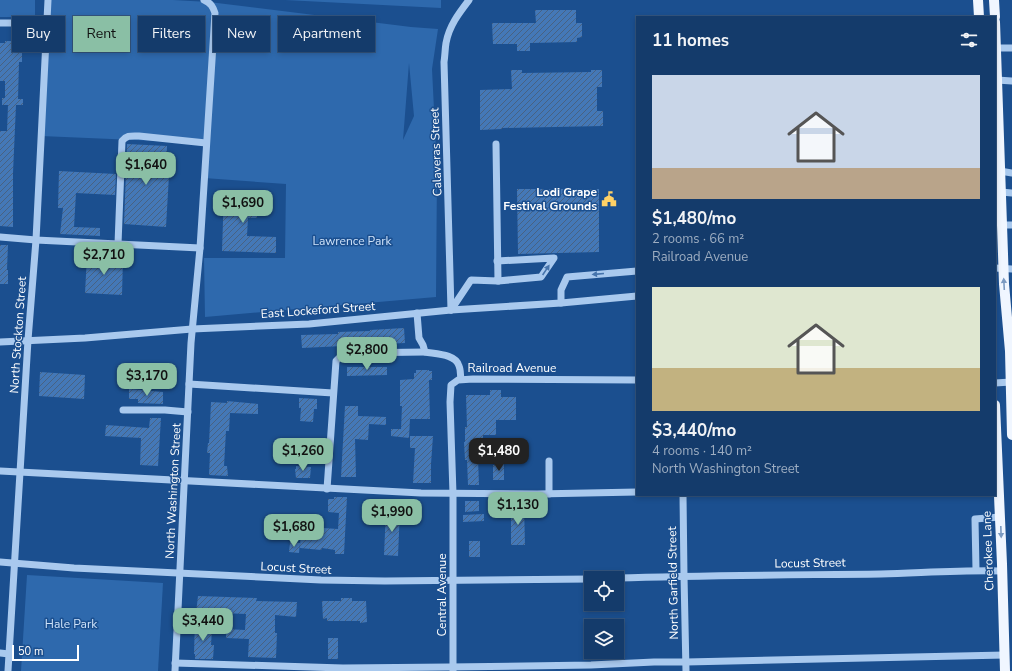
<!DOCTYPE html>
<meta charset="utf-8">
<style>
:root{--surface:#143b6b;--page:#214673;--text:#f1f3f6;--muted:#9dadc1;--line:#33557e;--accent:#8abfa5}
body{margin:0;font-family:"Nunito Sans",sans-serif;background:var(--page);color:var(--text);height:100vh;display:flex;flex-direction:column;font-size:15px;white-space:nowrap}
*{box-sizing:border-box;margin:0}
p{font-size:13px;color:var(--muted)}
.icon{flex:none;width:22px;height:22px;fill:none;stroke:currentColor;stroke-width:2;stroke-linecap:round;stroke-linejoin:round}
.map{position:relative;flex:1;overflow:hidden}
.drawer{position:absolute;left:636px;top:16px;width:360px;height:480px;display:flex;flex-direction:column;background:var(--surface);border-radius:0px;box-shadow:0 2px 6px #0003,0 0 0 1px var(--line)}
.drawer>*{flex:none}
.hud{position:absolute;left:12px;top:16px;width:380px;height:36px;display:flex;gap:8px}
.fabs{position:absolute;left:584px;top:571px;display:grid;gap:8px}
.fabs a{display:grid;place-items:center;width:40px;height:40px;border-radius:0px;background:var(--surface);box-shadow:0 2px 6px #0003,0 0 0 1px var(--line);font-size:20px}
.scale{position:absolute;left:12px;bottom:10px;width:67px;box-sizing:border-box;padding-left:4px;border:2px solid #fff;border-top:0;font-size:11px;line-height:14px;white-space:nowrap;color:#fff;-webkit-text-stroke:3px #1b4f8f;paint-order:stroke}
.price{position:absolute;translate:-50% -34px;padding:0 9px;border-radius:8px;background:var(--accent);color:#111;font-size:13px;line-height:26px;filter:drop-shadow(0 1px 2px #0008)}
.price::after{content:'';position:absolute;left:50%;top:24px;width:12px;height:9px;margin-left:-6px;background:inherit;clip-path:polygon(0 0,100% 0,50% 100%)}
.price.active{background:#222;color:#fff}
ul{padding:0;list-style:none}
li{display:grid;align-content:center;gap:8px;height:212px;padding:0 16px}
li span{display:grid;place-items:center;height:124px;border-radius:0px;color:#555}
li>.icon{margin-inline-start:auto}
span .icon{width:72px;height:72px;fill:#fffc;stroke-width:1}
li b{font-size:17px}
h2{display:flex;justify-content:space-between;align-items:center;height:48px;padding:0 16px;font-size:17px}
.pill{padding:0 14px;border-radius:0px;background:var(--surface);box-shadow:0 2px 6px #0003,0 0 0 1px var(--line);font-size:14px;line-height:36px}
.pill.active{background:var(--accent);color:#111}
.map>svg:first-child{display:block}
.park{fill:#2e69ad;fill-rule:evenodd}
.building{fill:url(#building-hatch)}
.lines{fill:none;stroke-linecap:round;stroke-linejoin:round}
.minor{stroke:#a9c9ee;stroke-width:7}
.major{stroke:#f0f6ff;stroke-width:10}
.oneway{fill:#4674ac}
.oneway2{fill:#7b9ac1}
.labels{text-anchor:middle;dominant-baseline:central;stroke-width:3;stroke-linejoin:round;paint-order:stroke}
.street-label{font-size:12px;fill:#fff;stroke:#1b4f8f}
.poi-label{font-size:12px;font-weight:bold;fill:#fff;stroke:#1b4f8f;text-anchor:end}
.park-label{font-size:12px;fill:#cfe3fa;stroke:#1b4f8f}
</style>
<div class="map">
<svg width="1012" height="671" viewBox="0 0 1012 671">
<defs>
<pattern id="building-hatch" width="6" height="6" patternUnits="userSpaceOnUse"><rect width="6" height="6" fill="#4478b7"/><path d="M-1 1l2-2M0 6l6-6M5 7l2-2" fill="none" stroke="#486282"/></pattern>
</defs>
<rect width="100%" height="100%" fill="#1b4f8f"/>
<g class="park">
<rect x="0" y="0" width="35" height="17"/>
<path d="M 48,0 L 173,0 L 209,2 L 411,27 L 438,29 L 432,69 L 437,170 L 436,297 L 205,317 L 204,258 L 285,258 L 286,184 L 204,178 L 205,143 L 41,136 ZM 409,63 L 414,116 L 403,140 Z"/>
<path d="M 285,0 L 441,0 L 441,8 Z"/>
<path d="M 27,575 L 163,583 L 158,671 L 21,671 Z"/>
</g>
<g class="building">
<path d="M 535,10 L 576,10 L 576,23 L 582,23 L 582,37 L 577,38 L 577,42 L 530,43 L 530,51 L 517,51 L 517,44 L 493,44 L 492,23 L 536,23 Z"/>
<path d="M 5,41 L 22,41 L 22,62 L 19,62 L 18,99 L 23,99 L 23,105 L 16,105 L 13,173 L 13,227 L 0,226 L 0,131 L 7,131 L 8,105 L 2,105 L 2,98 L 5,98 L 5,81 L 0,81 L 0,43 L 5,43 Z"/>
<path d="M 511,70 L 522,70 L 522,73 L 591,72 L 591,70 L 602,70 L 602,87 L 597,87 L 597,111 L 603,111 L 603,126 L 502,128 L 502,129 L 480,130 L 480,90 L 512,89 Z"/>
<path d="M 127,144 L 167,146 L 166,175 L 169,175 L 166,227 L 124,224 Z"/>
<path d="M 59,171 L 116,174 L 115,195 L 76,193 L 74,227 L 100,228 L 100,236 L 60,234 L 63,208 L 58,208 Z"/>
<path d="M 517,189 L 599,189 L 599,252 L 518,254 Z"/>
<path d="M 224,190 L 258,192 L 257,218 L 248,218 L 247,236 L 276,237 L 276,253 L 222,251 Z"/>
<path d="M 0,245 L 8,245 L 7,270 L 8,270 L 8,284 L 0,284 Z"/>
<path d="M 87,256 L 123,258 L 122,295 L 85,293 Z"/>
<path d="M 404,328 L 405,343 L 302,348 L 301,335 L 338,334 L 338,332 L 370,331 L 370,330 Z"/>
<path d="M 347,367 L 387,367 L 387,375 L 347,376 Z"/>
<path d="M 416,370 L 429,370 L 429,371 L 432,371 L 432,380 L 429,380 L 429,382 L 430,419 L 410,419 L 409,438 L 391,436 L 391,429 L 401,429 L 402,406 L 400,406 L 400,380 L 414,379 L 414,373 L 416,373 Z"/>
<path d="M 40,372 L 85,375 L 84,399 L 39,396 Z"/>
<path d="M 129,389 L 163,392 L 163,404 L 138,403 L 138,399 L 129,399 Z"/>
<path d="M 490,390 L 501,390 L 501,397 L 516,397 L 516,420 L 496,420 L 496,435 L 483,435 L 483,439 L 479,439 L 480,459 L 478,459 L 479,485 L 468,485 L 467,460 L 465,460 L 464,442 L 465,442 L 465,427 L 467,427 L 466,395 L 490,395 Z"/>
<path d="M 299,398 L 317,399 L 317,409 L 314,409 L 313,422 L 300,421 L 301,408 L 299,408 Z"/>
<path d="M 227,401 L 258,404 L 258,414 L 230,413 L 229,431 L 226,431 L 224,466 L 227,466 L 228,476 L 209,475 L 210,453 L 207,453 L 208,443 L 209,443 L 211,402 L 227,403 Z"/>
<path d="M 345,406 L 358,406 L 358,416 L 386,417 L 386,425 L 369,424 L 368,440 L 355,439 L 356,477 L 341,477 Z"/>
<path d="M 150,418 L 161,418 L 158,466 L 140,465 L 141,438 L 105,436 L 106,425 L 149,428 Z"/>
<path d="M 410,436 L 433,436 L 431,464 L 431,483 L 413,483 L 415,448 L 410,448 Z"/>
<path d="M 504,464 L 504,480 L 493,480 L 493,465 Z"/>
<path d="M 296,466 L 311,467 L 310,478 L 296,478 L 295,469 L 296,469 Z"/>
<path d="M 334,497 L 347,497 L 344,554 L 335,554 L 335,550 L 322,548 L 321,550 L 300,548 L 301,523 L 311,524 L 311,520 L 323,521 L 323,528 L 338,529 L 339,513 L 328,512 L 328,499 L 334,499 Z"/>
<path d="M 465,501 L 479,501 L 479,511 L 465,512 Z"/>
<path d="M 524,506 L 525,545 L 511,545 L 511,507 Z"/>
<path d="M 386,510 L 400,510 L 398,556 L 384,555 Z"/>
<path d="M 484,514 L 484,521 L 463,522 L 463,515 Z"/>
<rect x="469" y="541" width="11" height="16"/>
<path d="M 290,542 L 300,543 L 299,553 L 289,552 Z"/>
<path d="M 198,596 L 257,598 L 256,601 L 297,602 L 296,617 L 275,615 L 275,633 L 277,633 L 276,658 L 248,657 L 249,639 L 226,638 L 226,629 L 245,630 L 246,614 L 222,613 L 196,613 Z"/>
<path d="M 341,598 L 352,598 L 352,601 L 366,601 L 367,622 L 360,623 L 360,621 L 327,621 L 327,618 L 323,619 L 322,601 L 341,601 Z"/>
<path d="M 195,619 L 202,619 L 201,629 L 212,629 L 211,645 L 214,645 L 213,659 L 195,659 L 195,654 L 194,654 Z"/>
<rect x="328" y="638" width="10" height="21"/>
</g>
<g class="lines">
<g class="minor">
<path d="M 0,23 L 47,23"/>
<path d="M 996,48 L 1012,48"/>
<path d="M 997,80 L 1012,81"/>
<path d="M 1000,171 L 1012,173"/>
<path d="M 1001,192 L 1012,193"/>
<path d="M 1002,225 L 1012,225"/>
<path d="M 0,237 L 36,240 L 200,248"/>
<path d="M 118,244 L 122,141 C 127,135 131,136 139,136 L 206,143"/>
<path d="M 497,261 L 554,258 L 541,277 L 498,281"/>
<path d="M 995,268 L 1012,269"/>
<path d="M 561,303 L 561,290 L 567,277 L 637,271"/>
<path d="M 451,310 L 444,62 C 445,56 445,49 446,43 C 449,26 459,13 469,0"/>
<path d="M 451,310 L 471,280 L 498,281 L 496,144"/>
<path d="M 417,313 L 419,338 L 423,345 L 425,352 C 436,354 456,354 459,366 C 461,370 460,375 461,379"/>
<path d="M 0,342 L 85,338 L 192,329 L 309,324 L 451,310 L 561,303 L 637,296"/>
<path d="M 995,383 L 1011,382"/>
<path d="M 189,384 L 333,393"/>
<path d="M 123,410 L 165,410 L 188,412"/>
<path d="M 549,461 L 549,494"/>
<path d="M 0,471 L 421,493 L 537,494 L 637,492"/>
<path d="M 327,489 L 336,361 L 343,354 L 351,353 L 425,352"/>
<path d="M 683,495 L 684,576 L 686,671"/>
<path d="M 0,562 L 74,568 L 321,580 L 385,581 L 591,579"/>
<path d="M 976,570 L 975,519 L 1000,517"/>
<path d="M 617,578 C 705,575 793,575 881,574 C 921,573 962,570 1002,571"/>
<path d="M 0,653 L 9,654"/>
<path d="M 175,663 L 343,668 L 449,667 L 591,665 L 654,662 L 686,662 L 1005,655"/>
<path d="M 8,671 L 28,340 L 36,240 L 48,0"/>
<path d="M 175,671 L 191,343 L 200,248 L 215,13 C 213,7 211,3 204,0"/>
<path d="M 453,671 L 453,494 L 450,402 L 451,385 L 458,380 L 473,379 L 637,380"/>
</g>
<g class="major">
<path d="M 978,0 L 979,17"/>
<path d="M 994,0 L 995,17"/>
<path d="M 995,22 L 1003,254 L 1004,284 L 1010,351 L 1012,435"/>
<path d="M 995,405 L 1002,564 L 1005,671"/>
</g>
</g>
<defs><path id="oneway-solid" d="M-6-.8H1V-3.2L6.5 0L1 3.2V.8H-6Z"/></defs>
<g class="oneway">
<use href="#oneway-solid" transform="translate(546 270) rotate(-56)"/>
<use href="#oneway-solid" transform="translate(598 274) rotate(175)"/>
</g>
<g class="oneway2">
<use href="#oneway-solid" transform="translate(1004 284) rotate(-93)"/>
<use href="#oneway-solid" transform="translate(1001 532) rotate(88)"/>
</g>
<defs>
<g id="civic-bare" transform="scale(1.2)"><path d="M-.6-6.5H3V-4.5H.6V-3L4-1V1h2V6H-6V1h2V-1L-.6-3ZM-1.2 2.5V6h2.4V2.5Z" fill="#ffd166" stroke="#1b4f8f" stroke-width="2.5" paint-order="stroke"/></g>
</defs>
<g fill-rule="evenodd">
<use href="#civic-bare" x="609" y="199"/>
</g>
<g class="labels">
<g class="street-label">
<text transform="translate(436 152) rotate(-92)">Calaveras Street</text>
<text transform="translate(318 310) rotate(-4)">East Lockeford Street</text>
<text transform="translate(18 335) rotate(-86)">North Stockton Street</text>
<text x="512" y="368">Railroad Avenue</text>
<text transform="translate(173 491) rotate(-87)">North Washington Street</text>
<text transform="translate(988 551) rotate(-92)">Cherokee Lane</text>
<text transform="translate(810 563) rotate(-1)">Locust Street</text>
<text transform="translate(296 568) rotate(3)">Locust Street</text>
<text transform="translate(673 583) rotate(-91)">North Garfield Street</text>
<text transform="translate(442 595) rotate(-90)">Central Avenue</text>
</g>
<g class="poi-label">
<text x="597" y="192">Lodi Grape<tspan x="597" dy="14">Festival Grounds</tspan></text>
</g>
<g class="park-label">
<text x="352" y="241">Lawrence Park</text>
<text x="71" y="624">Hale Park</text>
</g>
</g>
</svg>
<div class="fabs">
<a><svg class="icon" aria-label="locate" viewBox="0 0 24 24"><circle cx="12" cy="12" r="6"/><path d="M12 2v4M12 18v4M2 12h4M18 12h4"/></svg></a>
<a><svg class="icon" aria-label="layers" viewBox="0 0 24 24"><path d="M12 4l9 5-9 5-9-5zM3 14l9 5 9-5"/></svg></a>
</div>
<div class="scale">50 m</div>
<b class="price" style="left:146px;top:186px">$1,640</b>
<b class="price" style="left:243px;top:224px">$1,690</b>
<b class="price" style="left:104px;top:276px">$2,710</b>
<b class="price" style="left:367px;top:371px">$2,800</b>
<b class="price" style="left:147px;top:397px">$3,170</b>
<b class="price" style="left:303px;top:472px">$1,260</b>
<b class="price active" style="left:499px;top:472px">$1,480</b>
<b class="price" style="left:518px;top:526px">$1,130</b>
<b class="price" style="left:392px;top:533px">$1,990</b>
<b class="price" style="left:294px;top:548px">$1,680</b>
<b class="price" style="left:203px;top:642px">$3,440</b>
<div class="hud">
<a class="pill">Buy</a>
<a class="pill active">Rent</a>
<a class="pill">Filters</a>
<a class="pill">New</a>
<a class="pill">Apartment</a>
</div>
<section class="drawer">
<h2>11 homes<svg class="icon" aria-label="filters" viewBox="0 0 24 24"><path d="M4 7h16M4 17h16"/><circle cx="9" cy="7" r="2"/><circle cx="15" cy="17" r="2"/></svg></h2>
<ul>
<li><span style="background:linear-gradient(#c9d6e8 75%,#b9a48a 0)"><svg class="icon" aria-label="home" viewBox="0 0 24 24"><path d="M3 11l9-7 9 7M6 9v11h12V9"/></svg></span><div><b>$1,480/mo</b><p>2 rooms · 66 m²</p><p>Railroad Avenue</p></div></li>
<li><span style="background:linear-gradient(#dfe7d0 65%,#c2b280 0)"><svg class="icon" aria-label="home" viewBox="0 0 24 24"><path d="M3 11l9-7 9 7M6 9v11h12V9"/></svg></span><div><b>$3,440/mo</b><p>4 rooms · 140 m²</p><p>North Washington Street</p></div></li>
</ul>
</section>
</div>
